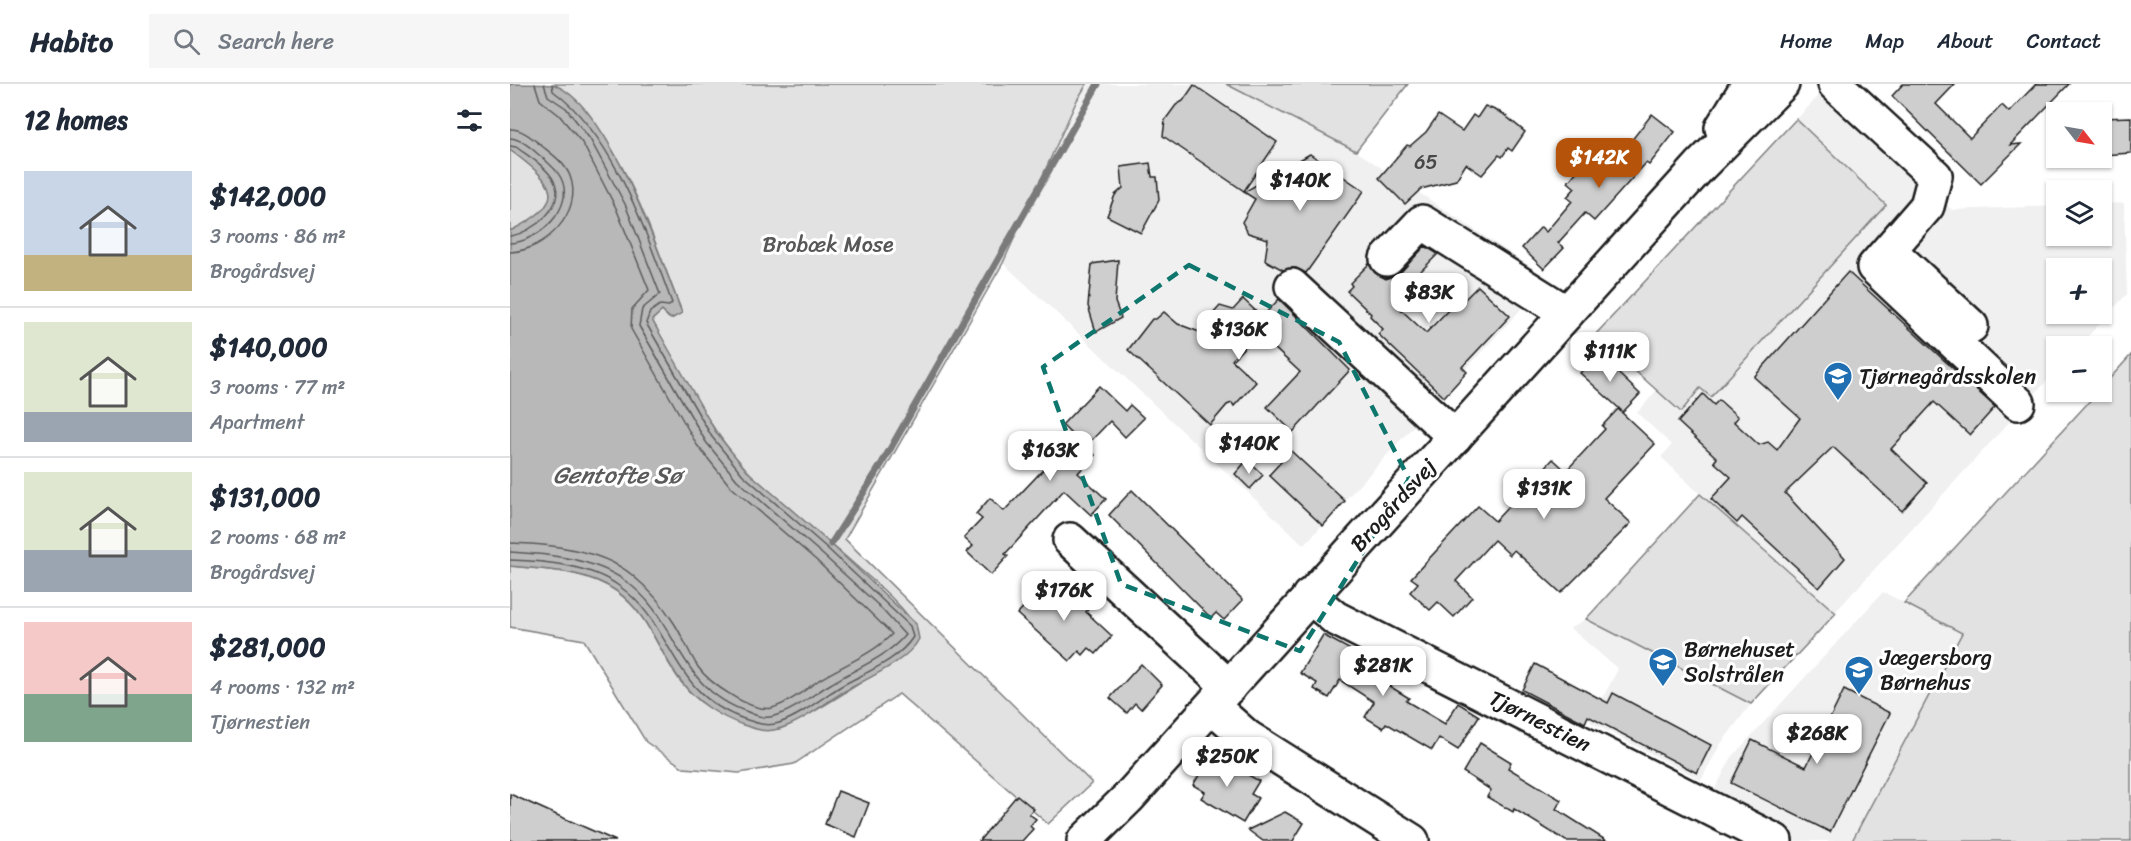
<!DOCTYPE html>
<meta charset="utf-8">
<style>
:root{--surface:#fff;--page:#f6f6f7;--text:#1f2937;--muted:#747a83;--line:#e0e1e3;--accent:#b45309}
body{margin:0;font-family:Sriracha,sans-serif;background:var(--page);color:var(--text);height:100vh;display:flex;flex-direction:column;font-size:22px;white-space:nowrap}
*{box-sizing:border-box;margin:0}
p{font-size:20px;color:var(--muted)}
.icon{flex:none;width:33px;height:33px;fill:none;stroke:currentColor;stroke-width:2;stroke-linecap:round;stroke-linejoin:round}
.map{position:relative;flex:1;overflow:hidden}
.details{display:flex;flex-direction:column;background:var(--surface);width:510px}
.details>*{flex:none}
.needle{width:39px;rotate:121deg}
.fabs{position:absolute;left:1536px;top:18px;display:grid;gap:12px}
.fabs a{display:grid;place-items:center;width:66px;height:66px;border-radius:0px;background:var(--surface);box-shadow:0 2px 4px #0004;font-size:30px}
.price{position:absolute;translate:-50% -51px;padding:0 14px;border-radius:12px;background:#fff;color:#222;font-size:20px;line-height:39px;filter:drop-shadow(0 2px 3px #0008)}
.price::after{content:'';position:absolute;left:50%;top:36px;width:18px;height:14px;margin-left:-9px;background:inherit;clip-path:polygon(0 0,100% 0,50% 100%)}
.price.active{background:var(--accent);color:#fff}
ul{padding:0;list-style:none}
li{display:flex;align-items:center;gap:18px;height:150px;padding:0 24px}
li+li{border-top:2px solid var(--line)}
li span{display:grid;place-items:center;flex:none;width:168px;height:120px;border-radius:0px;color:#555}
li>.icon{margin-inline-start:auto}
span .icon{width:72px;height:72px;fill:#fffc;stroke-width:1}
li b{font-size:26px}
h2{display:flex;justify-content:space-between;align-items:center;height:72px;padding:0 24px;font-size:26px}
header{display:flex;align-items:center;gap:36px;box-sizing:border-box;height:84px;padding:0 30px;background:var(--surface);border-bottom:2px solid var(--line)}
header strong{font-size:28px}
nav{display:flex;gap:33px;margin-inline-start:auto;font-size:21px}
.search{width:420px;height:54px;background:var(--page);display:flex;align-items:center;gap:15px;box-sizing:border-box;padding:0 21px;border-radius:0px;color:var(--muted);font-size:22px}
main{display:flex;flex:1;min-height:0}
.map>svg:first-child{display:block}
.built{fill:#f0f0f0;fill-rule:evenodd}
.green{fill:#e2e2e2;stroke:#7f7f7f;stroke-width:1.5}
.water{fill:#b8b8b8;stroke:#7a7a7a;stroke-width:1.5}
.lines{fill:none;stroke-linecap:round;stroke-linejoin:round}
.shore{stroke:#5a5a5a;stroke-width:1.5}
.stream{stroke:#7a7a7a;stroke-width:7}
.building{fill:#cecece;stroke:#1c1c1c;stroke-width:1.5}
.minor-casing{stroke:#1c1c1c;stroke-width:38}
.minor{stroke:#fff;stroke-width:33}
.marked{fill:none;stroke:#0f766e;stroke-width:4.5;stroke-dasharray:12 8;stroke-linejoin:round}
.labels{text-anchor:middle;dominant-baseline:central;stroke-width:6;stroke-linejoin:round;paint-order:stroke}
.number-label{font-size:20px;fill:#484848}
.park-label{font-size:22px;fill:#575757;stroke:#fff}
.poi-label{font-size:22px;fill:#1c1c1c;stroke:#fff;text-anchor:start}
.street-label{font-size:22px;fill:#1c1c1c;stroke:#fff}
.water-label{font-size:24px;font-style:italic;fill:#5a5a5a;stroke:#fff}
</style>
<header>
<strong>Habito</strong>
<div class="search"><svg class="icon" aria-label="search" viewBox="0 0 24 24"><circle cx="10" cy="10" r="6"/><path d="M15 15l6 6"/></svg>Search here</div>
<nav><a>Home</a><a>Map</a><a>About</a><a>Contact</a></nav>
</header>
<main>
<section class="details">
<h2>12 homes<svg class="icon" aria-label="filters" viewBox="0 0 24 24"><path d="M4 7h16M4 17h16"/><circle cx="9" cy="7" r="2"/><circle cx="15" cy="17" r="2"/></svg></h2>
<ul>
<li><span style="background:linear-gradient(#c9d6e8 70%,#c2b280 0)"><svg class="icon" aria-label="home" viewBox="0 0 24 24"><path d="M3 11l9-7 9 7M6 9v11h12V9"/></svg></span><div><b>$142,000</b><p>3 rooms · 86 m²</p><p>Brogårdsvej</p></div></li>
<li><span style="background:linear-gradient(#dfe7d0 75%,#9aa5b1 0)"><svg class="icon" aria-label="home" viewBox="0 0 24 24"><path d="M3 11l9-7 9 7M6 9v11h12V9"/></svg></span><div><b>$140,000</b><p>3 rooms · 77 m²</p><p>Apartment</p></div></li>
<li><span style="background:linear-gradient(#dfe7d0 65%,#9aa5b1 0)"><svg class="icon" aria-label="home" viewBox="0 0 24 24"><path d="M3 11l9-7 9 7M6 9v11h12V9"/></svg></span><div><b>$131,000</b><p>2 rooms · 68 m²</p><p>Brogårdsvej</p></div></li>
<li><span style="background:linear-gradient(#f6c9c9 60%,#7fa58c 0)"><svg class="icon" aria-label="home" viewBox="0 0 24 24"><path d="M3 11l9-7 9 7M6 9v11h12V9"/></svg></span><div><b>$281,000</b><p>4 rooms · 132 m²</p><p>Tjørnestien</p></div></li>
</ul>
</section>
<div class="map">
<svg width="1621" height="757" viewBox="0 0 1621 757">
<rect width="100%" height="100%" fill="#fff"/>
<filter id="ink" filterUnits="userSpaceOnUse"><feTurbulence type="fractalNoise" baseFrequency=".0167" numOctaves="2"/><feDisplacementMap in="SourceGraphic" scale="12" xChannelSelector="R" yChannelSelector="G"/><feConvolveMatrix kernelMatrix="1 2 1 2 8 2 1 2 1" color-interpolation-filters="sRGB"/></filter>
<g filter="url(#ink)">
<g class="built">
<path d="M 577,0 L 716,0 L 846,67 L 1039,195 L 794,461 L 493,179 L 567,16 Z"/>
<path d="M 1315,5 L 1442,126 L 1546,122 L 1546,152 L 1592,152 L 1592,120 L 1614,119 L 1617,210 L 1569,262 L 1546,262 L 1546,287 L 1241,620 L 1210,661 L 1191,696 L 1080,638 L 1108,585 L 1060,544 L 1076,535 L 1190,410 L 1151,373 L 1162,361 L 1127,329 L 1147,306 L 1085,251 ZM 1546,184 L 1592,184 L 1592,230 L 1546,230 Z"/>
<path d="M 1373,508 L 1452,549 L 1342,757 L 1282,757 L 1200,714 L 1222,673 Z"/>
</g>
<g class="green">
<path d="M 44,0 L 577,0 L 567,16 L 493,179 L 335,455 L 582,699 L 538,740 L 389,610 L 284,680 L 229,689 L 174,684 L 136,658 L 74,556 L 0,543 L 0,482 C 35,486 77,486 107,508 C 140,532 148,568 171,598 C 192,625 233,647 268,645 C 282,644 388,576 403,563 C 425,544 359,494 344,480 C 310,449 266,419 236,385 C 196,342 171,287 142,236 L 152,227 L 159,234 L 172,228 C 143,156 111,45 44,0 Z"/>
<path d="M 716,0 L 898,0 L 846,67 Z"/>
<path d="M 1286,35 L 1376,121 L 1201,313 L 1190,304 L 1171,328 L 1085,251 Z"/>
<path d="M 0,66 C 45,99 61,118 0,147 Z"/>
<path d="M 1621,271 L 1621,757 L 1342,757 L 1452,549 L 1394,519 L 1588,308 L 1592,308 L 1592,303 Z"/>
<path d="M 1190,410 L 1326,529 L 1241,620 L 1076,535 Z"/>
</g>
<path class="water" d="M 0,0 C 13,0 34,0 45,1 C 101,24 150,173 172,229 L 161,235 L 152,227 L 142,236 L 207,350 L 237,387 L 321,460 L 406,540 L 409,555 C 398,577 356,595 335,607 C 314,619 292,639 268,645 C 255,649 245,645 233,641 C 210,633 185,617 171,597 C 148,567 138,528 105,506 C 75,486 35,486 0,482 L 0,147 C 60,117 46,100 0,66 Z"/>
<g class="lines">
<g class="shore">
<path d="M 0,45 C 13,45 22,54 32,62 C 42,70 55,79 60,92 C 74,128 35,167 0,168"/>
<path d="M 0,54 C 11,55 20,63 28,70 C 36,77 46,84 51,94 C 66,124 28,158 0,159"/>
<path d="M 0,62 L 6,63 C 18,72 37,83 44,97 C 57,122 22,149 0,152"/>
<path d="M 0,459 C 39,460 91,465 122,491 C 138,504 153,521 164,539 C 173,553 179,569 188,583 C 199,599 242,629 262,624 C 279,619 295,606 309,596 C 333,581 363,570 382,550 L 306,476 L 220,402 L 187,361 L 121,245 L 122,225 L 139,206 L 106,124 L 73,60 L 49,31 L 30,16 L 25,0"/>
<path d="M 0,468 C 37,470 82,474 114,496 C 170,534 164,603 238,628 C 247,632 255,635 264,632 C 284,627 302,611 319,601 C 344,585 376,574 395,551 L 368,521 L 312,470 L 227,396 L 196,358 L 129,242 L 132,225 L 150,210 L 115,120 L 80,55 L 56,24 L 38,12 L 34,0"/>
<path d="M 0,476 C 35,477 80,481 109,502 C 165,541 159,609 234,635 C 246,639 256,643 269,639 C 290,632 309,616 328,604 C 351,590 387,578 403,553 L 400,542 L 317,464 L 233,391 L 202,353 L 136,239 L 140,228 L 150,221 L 159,222 L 162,219 C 136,149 105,52 43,7 L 42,0"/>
</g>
<path class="stream" d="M 321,460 L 371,381 L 588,0"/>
</g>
<g class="building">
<path d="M 1393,0 L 1445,0 L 1426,20 L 1460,54 L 1492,21 L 1499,28 L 1526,0 L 1559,0 L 1500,61 L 1511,60 L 1471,100 L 1382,12 Z"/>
<path d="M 684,1 L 767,58 L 734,107 L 653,52 L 655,36 L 666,21 L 673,17 Z"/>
<path d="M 975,22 L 992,29 L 1015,48 L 1002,67 L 998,64 L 992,73 L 989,71 L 972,91 L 956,80 L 946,96 L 911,105 L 895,120 L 869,94 L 897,61 L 900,62 L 916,48 L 928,31 L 952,47 L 963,31 L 967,34 Z"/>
<path d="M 1142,30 L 1165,48 L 1139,81 L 1136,79 L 1084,137 L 1075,129 L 1048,159 L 1054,164 L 1034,185 L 1012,164 L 1031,143 L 1036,148 L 1062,117 L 1057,113 L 1065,104 L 1058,98 L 1073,80 L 1081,86 L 1090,75 L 1100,84 Z"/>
<path d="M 1621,33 L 1621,69 L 1592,71 L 1592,34 Z"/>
<path d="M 800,70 L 854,107 L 796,189 L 786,184 L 773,186 L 755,176 L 758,155 L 738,149 L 732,138 L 745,115 L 734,108 Z"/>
<path d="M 640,79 L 642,93 L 647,93 L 649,116 L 631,149 L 597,132 L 605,111 L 613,104 L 611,83 Z"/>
<path d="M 915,162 L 928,170 L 890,208 L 894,212 L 886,221 L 916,249 L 947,217 L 950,220 L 968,202 L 1000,232 L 952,283 L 957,288 L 934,313 L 868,250 L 873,245 L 860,232 L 861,230 L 837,207 L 842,202 L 840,199 L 859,180 L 865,189 L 876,195 L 891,188 Z"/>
<path d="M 608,176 L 605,218 L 611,234 L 586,248 L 578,222 L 582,180 Z"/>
<path d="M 1338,188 L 1485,323 L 1460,351 L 1424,318 L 1381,365 L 1417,399 L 1392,427 L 1323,363 L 1275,409 L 1335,474 L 1309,504 L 1232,433 L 1227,439 L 1201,415 L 1221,393 L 1204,378 L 1207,374 L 1168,338 L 1193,310 L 1204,321 L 1209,316 L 1228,333 L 1224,338 L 1249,361 L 1258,358 L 1267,366 L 1290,334 L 1244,293 Z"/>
<path d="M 733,215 L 752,233 L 769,215 L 840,286 L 783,348 L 757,323 L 790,288 L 748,249 L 722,276 L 746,298 L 724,322 L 722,319 L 717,321 L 700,341 L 618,266 L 642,235 L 646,235 L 654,228 L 668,240 L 711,256 L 702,231 L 710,222 L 723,226 Z"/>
<path d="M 1088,270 L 1130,310 L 1113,328 L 1070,289 Z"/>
<path d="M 589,302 L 615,327 L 620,321 L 634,334 L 615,353 L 600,337 L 576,362 L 585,371 L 568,389 L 596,415 L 581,431 L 554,406 L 495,470 L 498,472 L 481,491 L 457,468 L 463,462 L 454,454 L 472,435 L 466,430 L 480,414 L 494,427 L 564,353 L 552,341 Z"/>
<path d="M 1108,325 L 1145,360 L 1094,414 L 1121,439 L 1051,509 L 1004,466 L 1000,471 L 984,456 L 946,497 L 962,513 L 944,533 L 928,518 L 920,526 L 900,508 L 908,499 L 901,494 L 968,422 L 985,437 L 1043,375 L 1056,387 L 1095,345 L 1092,342 Z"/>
<path d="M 781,367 L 835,417 L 813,442 L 759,391 Z"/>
<path d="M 737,376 L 753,391 L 740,405 L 725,390 Z"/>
<path d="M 622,406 L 733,516 L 714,536 L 706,529 L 701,534 L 599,431 Z"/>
<path d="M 539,496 L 561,517 L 569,508 L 583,519 L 576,528 L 602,552 L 586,570 L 579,564 L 573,571 L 569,567 L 560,577 L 507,530 Z"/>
<path d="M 813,551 L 863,578 L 858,589 L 899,614 L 896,617 L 935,640 L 948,619 L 969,632 L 948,666 L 929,654 L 922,666 L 876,639 L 873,644 L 855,633 L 864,618 L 830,596 L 819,614 L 804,605 L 807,599 L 790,589 Z"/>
<path d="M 631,580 L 652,601 L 631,625 L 625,619 L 617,629 L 600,614 Z"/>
<path d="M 1025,580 L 1098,619 L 1103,609 L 1201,661 L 1187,689 L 1078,632 L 1075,639 L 1012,606 Z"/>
<path d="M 1334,606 L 1380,629 L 1320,748 L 1221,699 L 1242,656 L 1296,683 Z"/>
<path d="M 970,659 L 1001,678 L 998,684 L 1051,716 L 1046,725 L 1097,757 L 1056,757 L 1004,725 L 1003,728 L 977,713 L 981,706 L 953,688 Z"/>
<path d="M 702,670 L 749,697 L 741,710 L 748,714 L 733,739 L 691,714 L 695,708 L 683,701 Z"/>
<path d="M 328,707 L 359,719 L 346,753 L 315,740 Z"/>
<path d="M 0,710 L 40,728 L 106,757 L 0,757 Z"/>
<path d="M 507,711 L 524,725 L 519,730 L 526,735 L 520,742 L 523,745 L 512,757 L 469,757 Z"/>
<path d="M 775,728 L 794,739 L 783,757 L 753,757 L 738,746 Z"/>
</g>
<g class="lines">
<g class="minor-casing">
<g id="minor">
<path d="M 1325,0 L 1425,92 L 1417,122 L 1364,183 L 1508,319"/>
<path d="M 1212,44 L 1239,0"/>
<path d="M 1380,167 L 1461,242"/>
<path d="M 877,175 L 912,138 L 1057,229"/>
<path d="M 782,202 L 945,353"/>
<path d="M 560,456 L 719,603"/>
<path d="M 799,512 L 825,534 L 1265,757"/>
<path d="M 702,622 L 737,653 L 902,757"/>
<path d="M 574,757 L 618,714 L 1190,82 L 1272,0"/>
</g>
</g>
<use href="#minor" class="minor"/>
</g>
</g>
<path class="marked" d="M 679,181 L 829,258 L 899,395 L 790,567 L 611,500 L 533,283 Z"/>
<defs>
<g id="school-pin" transform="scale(1.5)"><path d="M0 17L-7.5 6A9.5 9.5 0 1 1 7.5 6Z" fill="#1f6fb2" stroke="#fff"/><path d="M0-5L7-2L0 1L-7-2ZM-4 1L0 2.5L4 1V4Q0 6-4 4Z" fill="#fff"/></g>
</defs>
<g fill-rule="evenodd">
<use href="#school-pin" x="1328" y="292"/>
<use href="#school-pin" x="1153" y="578"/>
<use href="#school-pin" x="1349" y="586"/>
</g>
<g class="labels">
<g class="number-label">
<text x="916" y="78">65</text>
</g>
<g class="park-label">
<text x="318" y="160">Brobæk Mose</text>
</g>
<g class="poi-label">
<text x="1349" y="292">Tjørnegårdsskolen</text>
<text x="1174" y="565">Børnehuset<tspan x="1174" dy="25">Solstrålen</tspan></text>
<text x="1370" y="573">Jægersborg<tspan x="1370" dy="25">Børnehus</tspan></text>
</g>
<g class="street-label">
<text transform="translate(883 421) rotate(-48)">Brogårdsvej</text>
<text transform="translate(1030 637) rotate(27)">Tjørnestien</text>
</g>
<g class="water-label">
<text x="107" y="391">Gentofte Sø</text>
</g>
</g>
</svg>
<div class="fabs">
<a><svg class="needle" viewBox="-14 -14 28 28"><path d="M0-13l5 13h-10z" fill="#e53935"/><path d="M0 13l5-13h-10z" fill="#747a83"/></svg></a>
<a><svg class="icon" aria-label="layers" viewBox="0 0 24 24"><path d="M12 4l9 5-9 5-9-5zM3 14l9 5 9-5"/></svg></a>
<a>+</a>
<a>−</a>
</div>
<b class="price active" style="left:1089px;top:105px">$142K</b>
<b class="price" style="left:790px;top:128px">$140K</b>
<b class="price" style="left:919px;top:240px">$83K</b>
<b class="price" style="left:729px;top:277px">$136K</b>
<b class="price" style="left:1100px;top:299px">$111K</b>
<b class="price" style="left:739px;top:391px">$140K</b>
<b class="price" style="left:540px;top:398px">$163K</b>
<b class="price" style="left:1034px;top:436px">$131K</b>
<b class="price" style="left:554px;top:538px">$176K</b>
<b class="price" style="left:873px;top:613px">$281K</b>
<b class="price" style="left:1307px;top:681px">$268K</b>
<b class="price" style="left:717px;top:704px">$250K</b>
</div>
</main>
